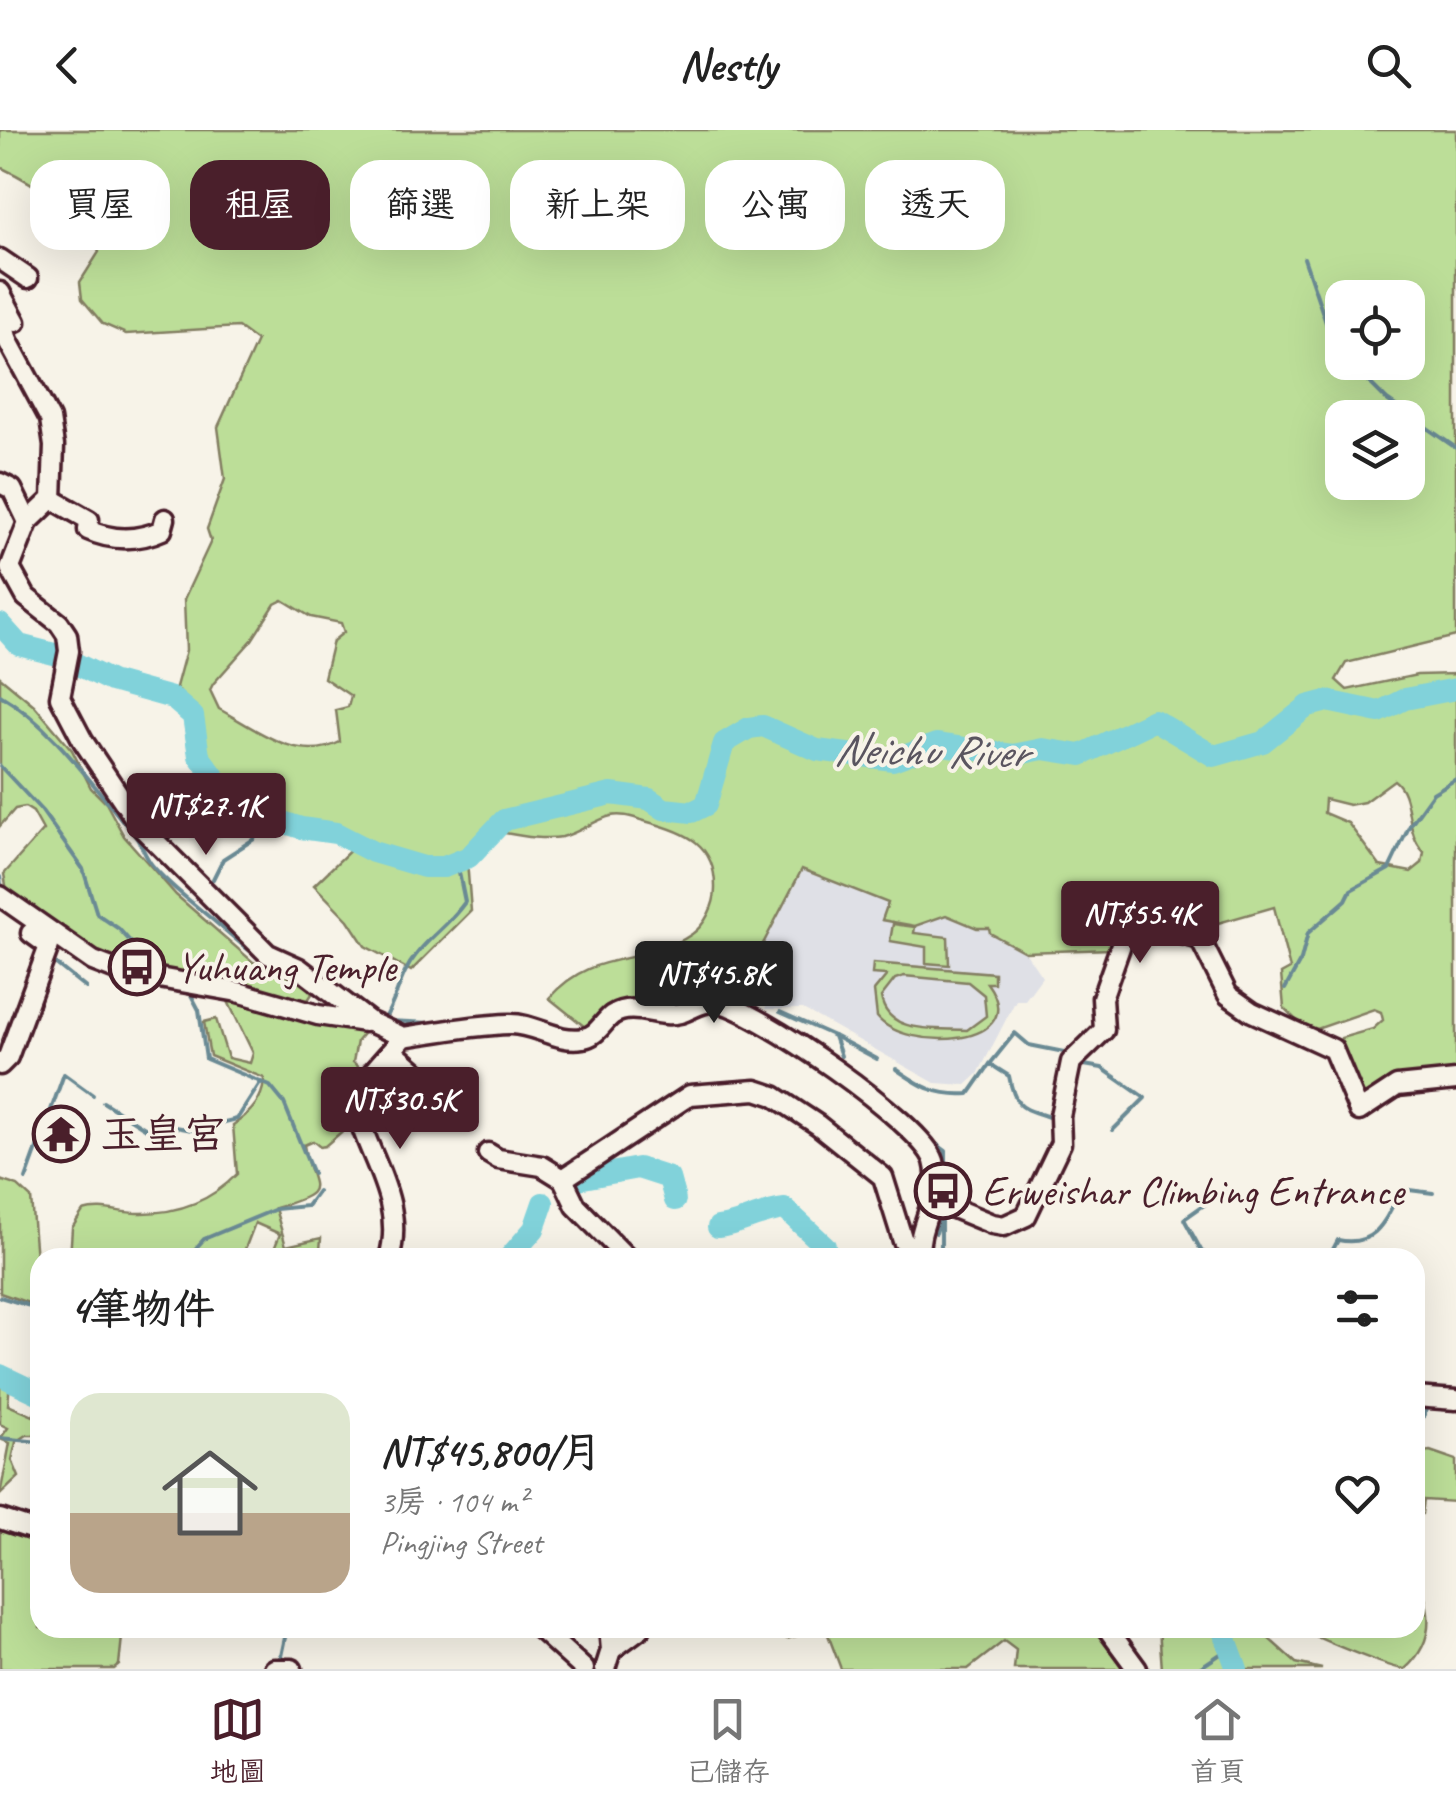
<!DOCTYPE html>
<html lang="zh-TW">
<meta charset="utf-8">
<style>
:root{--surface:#fff;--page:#f2f2f2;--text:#222;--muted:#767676;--line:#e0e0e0;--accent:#4a1f2b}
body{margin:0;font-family:Caveat,"LXGW WenKai TC",sans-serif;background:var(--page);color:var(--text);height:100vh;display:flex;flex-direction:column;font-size:38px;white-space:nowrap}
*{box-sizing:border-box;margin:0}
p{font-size:32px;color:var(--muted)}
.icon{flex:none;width:55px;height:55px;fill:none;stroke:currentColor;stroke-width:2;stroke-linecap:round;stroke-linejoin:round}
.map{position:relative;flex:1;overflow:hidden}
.panel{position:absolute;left:30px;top:1118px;width:1395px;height:390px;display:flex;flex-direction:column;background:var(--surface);border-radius:30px;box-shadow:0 10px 40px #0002}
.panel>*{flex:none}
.guide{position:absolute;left:30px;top:30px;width:1398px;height:90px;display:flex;gap:20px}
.buttons{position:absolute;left:1325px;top:150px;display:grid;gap:20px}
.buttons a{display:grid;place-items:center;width:100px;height:100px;border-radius:20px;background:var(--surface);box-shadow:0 10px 40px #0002;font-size:50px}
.price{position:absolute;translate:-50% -85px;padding:0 22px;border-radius:10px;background:var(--accent);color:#fff;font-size:32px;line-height:65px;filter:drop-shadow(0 2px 5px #0008)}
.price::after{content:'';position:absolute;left:50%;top:60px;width:30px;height:22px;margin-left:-15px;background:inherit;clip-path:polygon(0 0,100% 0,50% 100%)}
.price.selected{background:#222;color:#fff}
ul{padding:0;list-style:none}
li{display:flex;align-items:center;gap:30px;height:250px;padding:0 40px}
li span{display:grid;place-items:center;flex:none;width:280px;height:200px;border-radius:30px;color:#555}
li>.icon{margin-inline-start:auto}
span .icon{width:120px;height:120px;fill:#fffc;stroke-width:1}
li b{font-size:42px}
h2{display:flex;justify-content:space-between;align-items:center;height:120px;padding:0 40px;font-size:42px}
.tag{padding:0 35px;border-radius:30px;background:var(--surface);box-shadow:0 10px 40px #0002;font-size:35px;line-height:90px}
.tag.selected{background:var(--accent);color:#fff}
header{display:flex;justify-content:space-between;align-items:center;height:130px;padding:0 40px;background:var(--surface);font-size:45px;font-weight:600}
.tabs{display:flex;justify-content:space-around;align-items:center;height:140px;border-top:2px solid var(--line);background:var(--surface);font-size:28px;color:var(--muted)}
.tabs a{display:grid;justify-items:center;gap:5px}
.tabs .selected{color:var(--accent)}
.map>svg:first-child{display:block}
.built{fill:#dfe0e6}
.green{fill:#bcde98;stroke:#837e62;stroke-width:2.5;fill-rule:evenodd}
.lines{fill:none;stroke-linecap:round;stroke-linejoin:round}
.stream{stroke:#6b8a94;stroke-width:4}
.river{stroke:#81d2da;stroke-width:22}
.minor-casing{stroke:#4a1f2b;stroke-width:25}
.minor{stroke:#f7f3e8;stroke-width:18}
.labels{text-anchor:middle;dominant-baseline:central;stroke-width:8;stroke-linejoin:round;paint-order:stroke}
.poi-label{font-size:42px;fill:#4a1f2b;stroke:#f7f3e8;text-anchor:start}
.water-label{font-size:45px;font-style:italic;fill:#5a5560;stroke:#f7f3e8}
</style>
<header><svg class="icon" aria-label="back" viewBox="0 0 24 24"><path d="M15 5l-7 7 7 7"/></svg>Nestly<svg class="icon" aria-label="search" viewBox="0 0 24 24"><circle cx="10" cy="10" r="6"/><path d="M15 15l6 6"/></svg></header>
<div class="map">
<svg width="1456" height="1539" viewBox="0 0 1456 1539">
<rect width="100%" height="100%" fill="#f7f3e8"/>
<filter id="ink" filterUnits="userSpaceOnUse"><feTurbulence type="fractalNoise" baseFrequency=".01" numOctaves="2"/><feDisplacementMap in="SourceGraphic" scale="20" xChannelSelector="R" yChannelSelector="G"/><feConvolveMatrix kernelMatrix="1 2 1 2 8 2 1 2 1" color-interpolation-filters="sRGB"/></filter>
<g filter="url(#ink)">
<path class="built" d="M 801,738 L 888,773 L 882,790 L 915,796 L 946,785 L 977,798 L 989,798 L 990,803 L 1025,822 L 1042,847 L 1025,870 L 1016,870 L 978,944 L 966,955 L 935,953 L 803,879 L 766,879 L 765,866 L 755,866 L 757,825 Z"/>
<g class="green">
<path d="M 0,0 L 1456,0 L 1456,506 L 1346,533 L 1336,550 L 1347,560 L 1417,545 L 1456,544 L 1456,943 L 1386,955 L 1363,967 L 1339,914 L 1341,908 L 1373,899 L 1383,890 L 1381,882 L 1374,879 L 1317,899 L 1298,892 L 1284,878 L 1281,844 L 1290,839 L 1274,777 L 1211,795 L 1205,803 L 1135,787 L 1111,819 L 1025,822 L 990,803 L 989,798 L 977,798 L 946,785 L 915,796 L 882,790 L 888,773 L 802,739 L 754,831 L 682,831 L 654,847 L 659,875 C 626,866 611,876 585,897 L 549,868 C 595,816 641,839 692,804 C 705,795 715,775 715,759 C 716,714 686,702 648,692 C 636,689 624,683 611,686 C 594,690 580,703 562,707 C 538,711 510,703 487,700 L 466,718 L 471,781 L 411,841 L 365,816 L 348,790 L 314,755 L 362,709 L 244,674 L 204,625 L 195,582 L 176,557 L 186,520 L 184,469 L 211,411 L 207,399 L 225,349 L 218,297 L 257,211 L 238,197 L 126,204 L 103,194 L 82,169 L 80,152 L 99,122 C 80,83 39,55 0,37 ZM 1342,168 L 1408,168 L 1408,232 L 1342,232 ZM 1342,288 L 1408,288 L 1408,352 L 1342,352 ZM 283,470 L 311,487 L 341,493 L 344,502 L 333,511 L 324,548 L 351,566 L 348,577 L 336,580 L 340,612 C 298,634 256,599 219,579 L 210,560 L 213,554 L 252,510 L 275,474 ZM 1394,650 C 1414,665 1404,703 1424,722 L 1422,733 L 1411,742 L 1380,736 L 1348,693 L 1324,683 L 1325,669 L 1349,675 L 1364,672 Z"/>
<path d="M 0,547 L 34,575 L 72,620 L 91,658 L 106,673 L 124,706 L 176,765 L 253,832 L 305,854 L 312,864 L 308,870 L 206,845 L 113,834 L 8,766 L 4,744 L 43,700 L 33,682 L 25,677 L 15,679 L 0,696 Z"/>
<path d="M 893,794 L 915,797 L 914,803 L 948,807 L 949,835 L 926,833 L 926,817 L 890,811 Z"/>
<path d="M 873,833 L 994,843 L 994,853 L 987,853 C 1034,917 906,923 877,887 L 874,861 L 887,845 L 872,844 ZM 904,846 L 968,852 L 984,865 L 986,886 L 967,900 C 937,898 887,905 881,867 L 895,849 Z"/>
<path d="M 225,865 L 367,899 L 357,911 L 353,932 L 364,942 L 354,991 L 325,1016 L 320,1017 L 313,1011 L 304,1015 C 310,1060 335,1060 275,1078 L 286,1116 L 321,1108 L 320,1121 L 309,1127 L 271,1127 L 280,1104 L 255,1093 L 242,1127 L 70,1128 L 72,1098 L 83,1081 C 102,1075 119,1083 137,1083 C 176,1084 210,1072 237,1044 L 233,995 C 250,984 264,969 264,948 L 210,926 L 204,892 L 216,889 L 228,928 L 250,933 L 253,923 Z"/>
<path d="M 0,1050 L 18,1056 L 31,1068 L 40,1177 L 0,1163 Z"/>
<path d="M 0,1247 L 10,1252 L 8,1275 L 33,1286 L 40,1273 L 40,1305 L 27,1305 L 16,1312 L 12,1330 L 19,1347 L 0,1365 L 10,1313 L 0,1309 L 8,1298 L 0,1294 Z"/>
<path d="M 1430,1321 L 1456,1330 L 1456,1372 L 1424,1370 L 1422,1384 L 1415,1389 L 1415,1323 Z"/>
<path d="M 0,1394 L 40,1406 L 40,1498 L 123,1498 L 119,1535 L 114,1539 L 0,1539 Z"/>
<path d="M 1415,1436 C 1429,1476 1440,1507 1405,1539 C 1392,1539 1313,1507 1300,1498 L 1415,1498 Z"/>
<path d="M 770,1498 L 1096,1498 L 1124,1539 L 1014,1539 L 1016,1520 L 1004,1511 L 968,1539 L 841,1539 L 827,1502 L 819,1499 L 787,1509 Z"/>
<path d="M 1159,1498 L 1257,1498 L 1296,1533 L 1322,1539 L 1162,1539 Z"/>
</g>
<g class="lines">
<g class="stream">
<path d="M 1304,128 L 1336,222 L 1342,227"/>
<path d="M 1349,232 L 1387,270 L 1456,318"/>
<path d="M 0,565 C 54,597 93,656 132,702 C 141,711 144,725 152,735 C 171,758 197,776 220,796 C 242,814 255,829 282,839"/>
<path d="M 0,636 L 42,681 L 83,739 L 97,784 L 119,799 L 156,840"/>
<path d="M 0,747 L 1,755"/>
<path d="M 213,749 L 223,729 L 254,709 L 261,684"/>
<path d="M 51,830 L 86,858"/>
<path d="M 1285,859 L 1301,830 L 1308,803 L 1346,770 L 1351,760 L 1389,739 L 1410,695 L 1433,663 L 1456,649"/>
<path d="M 189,861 L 199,880 L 206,929 L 270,956 L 284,973 L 313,1044"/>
<path d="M 780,882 L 834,906 L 841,926"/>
<path d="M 384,890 C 397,869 400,844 416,825 C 432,804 448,796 465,772 L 457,733"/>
<path d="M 388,891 L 431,893"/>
<path d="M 834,906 L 877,929"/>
<path d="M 990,934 L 1015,903 L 1029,915 L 1069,923"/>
<path d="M 1078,934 L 1102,938 L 1145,968 L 1113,1000"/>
<path d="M 896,939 C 922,957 936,966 969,964 L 990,934 L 1009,946 C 1016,983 1024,977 1054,989"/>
<path d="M 103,972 L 156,1005 L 165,995 L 192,1000 L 237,989 L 261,952"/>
<path d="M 927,1007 L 946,1021 L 946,1054"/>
<path d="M 26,1049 L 64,944 L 93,965"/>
<path d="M 936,1103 L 940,1089"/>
<path d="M 1329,1127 L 1338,1110 C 1377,1118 1386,1088 1401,1059 L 1433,1063"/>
<path d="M 187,1128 L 204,1109 L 276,1079 L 307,1076 L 318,1061"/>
<path d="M 941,1128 L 941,1085"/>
<path d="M 1222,1128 L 1202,1122 L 1184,1089 L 1228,1058 L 1249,1072"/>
<path d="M 0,1167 L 40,1179"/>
<path d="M 1417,1302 L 1427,1277"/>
<path d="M 0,1308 L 40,1312"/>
<path d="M 280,1531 L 287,1498"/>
<path d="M 1198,1539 L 1228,1519"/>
</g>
<g class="river">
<path d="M 0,494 L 19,515 L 58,525 L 111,551 L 172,568 L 193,586 L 199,626 L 237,677 L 301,698 L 336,703 L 373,722 L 424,737 L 444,737 L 469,727 L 504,690 L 611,664 L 649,669 L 664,679 L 692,682 L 706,675 L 724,613 L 749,598 L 763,596 L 817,620 L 893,630 L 936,614 L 1013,625 L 1043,619 L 1081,625 L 1154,590 L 1214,626 L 1263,612 L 1308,576 L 1327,571 L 1379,582 L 1405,569 L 1456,559"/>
<path d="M 578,1049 L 638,1038 L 669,1048 L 675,1070"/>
<path d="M 718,1097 C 740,1095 758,1082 785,1079 L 825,1116 L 827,1128"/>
<path d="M 509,1128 L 534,1099 L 543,1073"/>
<path d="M 0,1245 L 40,1264"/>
<path d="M 1222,1498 L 1237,1539"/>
</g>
<g class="minor-casing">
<g id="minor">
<path d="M 0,129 L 28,148"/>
<path d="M 0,162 L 16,192"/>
<path d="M 0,182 L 8,211 L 50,289 L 54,316 L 52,369 L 28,392 L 10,438 L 26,467 L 59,493 L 67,505 L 69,521 L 60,567 L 83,611 L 140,696 L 268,824 L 299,838 L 370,892 L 403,907"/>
<path d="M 0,353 L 12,359 L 28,392"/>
<path d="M 52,369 L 89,390 L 88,400 C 112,411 138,411 162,400 L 165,389"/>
<path d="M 0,766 L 93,831 L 119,841 L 238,862 L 318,885 L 365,892"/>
<path d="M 392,921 L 424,949 L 430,966 L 411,979 L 402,992"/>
<path d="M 0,935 L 8,927 L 49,816 L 31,803"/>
<path d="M 488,1023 L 498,1029 L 542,1036 L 563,1049"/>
<path d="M 934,1070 L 992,1094 L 1004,1096 L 1026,1086 L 1061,1013 L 1060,986 L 1071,932 L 1104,900 L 1102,868 L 1130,789 L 1200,809 L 1228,865 L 1252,882 L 1333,919 L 1359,981 L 1397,956 L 1456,950"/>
<path d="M 389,1128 C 410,1060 345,1000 360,963 C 368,943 390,924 403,907 C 437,902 474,895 509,894 C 534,893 557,913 583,908 C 597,906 602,893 612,885 C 634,871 658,889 680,883 C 693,879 701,871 715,872 C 753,876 923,994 934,1031 C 944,1066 915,1095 920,1128"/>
<path d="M 627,1128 L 576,1076 L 563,1049 L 690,965 L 756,960 L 774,966 L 818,995 L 883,1047 L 903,1111 L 919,1120"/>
<path d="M 1415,1267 L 1456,1270"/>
<path d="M 0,1389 L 40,1402"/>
<path d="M 539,1498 L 584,1539"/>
<path d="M 1107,1498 L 1137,1539"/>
<path d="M 611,1520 L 641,1498"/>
<path d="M 274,1539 L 292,1539"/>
<path d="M 605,1539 L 611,1520 L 609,1498"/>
</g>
</g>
<use href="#minor" class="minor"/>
</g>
</g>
<defs>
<g id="bus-ring" transform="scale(2.875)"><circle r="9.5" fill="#f7f3e8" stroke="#4a1f2b" stroke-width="1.5"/><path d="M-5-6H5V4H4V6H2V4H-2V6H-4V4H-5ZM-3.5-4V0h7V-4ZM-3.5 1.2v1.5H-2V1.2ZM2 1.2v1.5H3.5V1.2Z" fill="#4a1f2b"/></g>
<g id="temple-ring" transform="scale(2.875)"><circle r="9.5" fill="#f7f3e8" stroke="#4a1f2b" stroke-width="1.5"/><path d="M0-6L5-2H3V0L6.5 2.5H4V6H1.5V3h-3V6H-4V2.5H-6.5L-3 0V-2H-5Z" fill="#4a1f2b"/></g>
</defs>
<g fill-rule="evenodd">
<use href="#bus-ring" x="137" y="837"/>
<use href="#temple-ring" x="61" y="1004"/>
<use href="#bus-ring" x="943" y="1061"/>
</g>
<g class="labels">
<g class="poi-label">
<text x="176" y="837">Yuhuang Temple</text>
<text x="100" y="1004">玉皇宮</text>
<text x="982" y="1061">Erweishar Climbing Entrance</text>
</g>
<g class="water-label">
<text transform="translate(930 621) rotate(1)">Neichu River</text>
</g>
</g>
</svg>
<div class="buttons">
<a><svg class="icon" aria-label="locate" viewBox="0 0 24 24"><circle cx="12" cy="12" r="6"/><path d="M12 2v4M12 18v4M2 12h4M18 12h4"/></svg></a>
<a><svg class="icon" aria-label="layers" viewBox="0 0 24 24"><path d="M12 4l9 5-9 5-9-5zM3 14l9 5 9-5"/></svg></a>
</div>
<b class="price" style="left:206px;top:728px">NT$27.1K</b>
<b class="price" style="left:1140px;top:836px">NT$55.4K</b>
<b class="price selected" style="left:714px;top:896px">NT$45.8K</b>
<b class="price" style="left:400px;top:1022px">NT$30.5K</b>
<div class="guide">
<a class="tag">買屋</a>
<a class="tag selected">租屋</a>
<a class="tag">篩選</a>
<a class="tag">新上架</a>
<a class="tag">公寓</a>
<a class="tag">透天</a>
</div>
<section class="panel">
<h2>4筆物件<svg class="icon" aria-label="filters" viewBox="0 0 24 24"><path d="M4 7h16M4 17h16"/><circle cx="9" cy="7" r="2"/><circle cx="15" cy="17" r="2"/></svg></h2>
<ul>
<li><span style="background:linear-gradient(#dfe7d0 60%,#b9a48a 0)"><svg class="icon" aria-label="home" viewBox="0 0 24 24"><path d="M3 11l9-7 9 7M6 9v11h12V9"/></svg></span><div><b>NT$45,800/月</b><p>3房 · 104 m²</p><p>Pingjing Street</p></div><svg class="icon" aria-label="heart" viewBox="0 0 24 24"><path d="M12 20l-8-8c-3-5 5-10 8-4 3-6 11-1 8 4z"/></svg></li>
</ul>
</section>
</div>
<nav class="tabs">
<a class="selected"><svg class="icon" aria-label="map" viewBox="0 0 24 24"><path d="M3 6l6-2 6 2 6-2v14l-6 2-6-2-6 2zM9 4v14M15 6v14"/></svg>地圖</a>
<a><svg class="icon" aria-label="saved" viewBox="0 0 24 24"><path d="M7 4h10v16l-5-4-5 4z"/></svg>已儲存</a>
<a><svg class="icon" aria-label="home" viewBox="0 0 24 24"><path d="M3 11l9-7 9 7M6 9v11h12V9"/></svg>首頁</a>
</nav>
